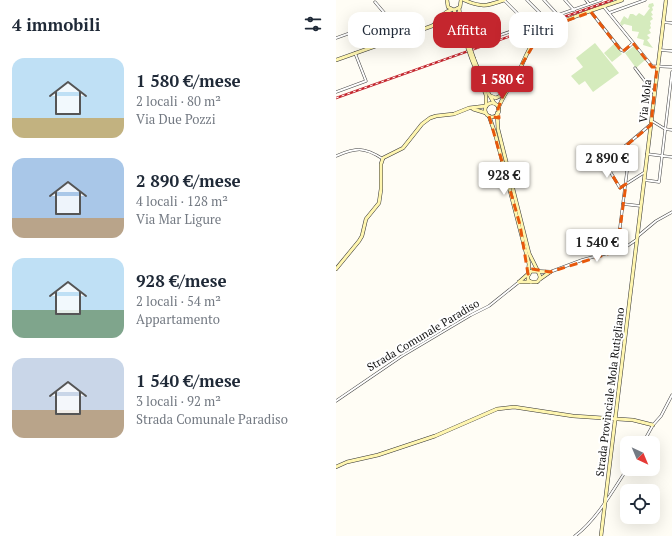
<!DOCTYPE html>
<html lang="it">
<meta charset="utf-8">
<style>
:root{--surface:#fff;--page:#f6f6f7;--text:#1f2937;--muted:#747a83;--accent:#c4262e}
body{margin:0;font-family:"PT Serif",serif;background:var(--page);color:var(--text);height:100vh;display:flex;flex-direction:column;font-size:15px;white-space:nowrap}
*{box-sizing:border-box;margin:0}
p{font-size:13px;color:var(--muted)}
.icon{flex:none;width:22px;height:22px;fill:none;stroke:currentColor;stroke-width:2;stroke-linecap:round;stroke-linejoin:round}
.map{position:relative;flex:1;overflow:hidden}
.sheet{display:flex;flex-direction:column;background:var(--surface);width:336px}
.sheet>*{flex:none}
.guide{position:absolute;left:12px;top:12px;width:264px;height:36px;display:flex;gap:8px}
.needle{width:26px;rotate:136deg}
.buttons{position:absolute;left:284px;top:436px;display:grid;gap:8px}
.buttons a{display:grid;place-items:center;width:40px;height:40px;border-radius:8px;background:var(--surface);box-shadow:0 4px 16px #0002;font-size:20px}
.price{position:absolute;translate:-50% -34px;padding:0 9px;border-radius:4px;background:#fff;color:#222;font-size:13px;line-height:26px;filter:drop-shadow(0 1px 2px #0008)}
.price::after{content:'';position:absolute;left:50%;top:24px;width:12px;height:9px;margin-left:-6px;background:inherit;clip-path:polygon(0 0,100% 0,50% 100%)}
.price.active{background:var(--accent);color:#fff}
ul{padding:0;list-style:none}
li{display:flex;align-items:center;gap:12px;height:100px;padding:0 12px}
li span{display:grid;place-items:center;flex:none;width:112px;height:80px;border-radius:12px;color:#555}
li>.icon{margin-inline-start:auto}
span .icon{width:48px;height:48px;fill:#fffc;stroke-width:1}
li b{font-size:17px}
h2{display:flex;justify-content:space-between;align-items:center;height:48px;padding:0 12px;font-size:17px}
.chip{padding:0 14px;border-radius:12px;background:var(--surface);box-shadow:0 4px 16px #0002;font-size:14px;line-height:36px}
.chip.active{background:var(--accent);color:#fff}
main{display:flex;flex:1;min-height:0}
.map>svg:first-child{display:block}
.green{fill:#d5ebbd}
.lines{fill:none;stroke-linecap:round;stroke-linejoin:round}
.street-casing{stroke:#444;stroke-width:3}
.secondary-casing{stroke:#333;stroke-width:4}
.street{stroke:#fff;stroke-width:2}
.secondary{stroke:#fff6b0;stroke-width:3}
.rail-casing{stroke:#c4262e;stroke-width:2.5}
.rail{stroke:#fff;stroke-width:1;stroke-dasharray:3;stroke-linecap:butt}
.secondary-bridge-casing{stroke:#333;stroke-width:4;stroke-linecap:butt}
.secondary-bridge{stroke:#fff6b0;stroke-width:3}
.marked{fill:none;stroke:#e8590c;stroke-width:3;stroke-dasharray:8 5;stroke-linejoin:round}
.labels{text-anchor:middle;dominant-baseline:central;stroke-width:4;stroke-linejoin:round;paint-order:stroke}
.street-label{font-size:11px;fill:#111;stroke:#fff}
</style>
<main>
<section class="sheet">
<h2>4 immobili<svg class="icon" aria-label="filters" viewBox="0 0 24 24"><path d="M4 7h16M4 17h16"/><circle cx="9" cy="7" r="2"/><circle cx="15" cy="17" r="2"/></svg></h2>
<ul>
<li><span style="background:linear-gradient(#bfe0f5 75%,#c2b280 0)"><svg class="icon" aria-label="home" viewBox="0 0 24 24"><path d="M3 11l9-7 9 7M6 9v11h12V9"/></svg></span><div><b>1 580 €/mese</b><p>2 locali · 80 m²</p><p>Via Due Pozzi</p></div></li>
<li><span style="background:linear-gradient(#a9c7e8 75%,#b9a48a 0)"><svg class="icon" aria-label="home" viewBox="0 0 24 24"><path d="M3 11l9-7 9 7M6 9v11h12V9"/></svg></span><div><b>2 890 €/mese</b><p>4 locali · 128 m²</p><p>Via Mar Ligure</p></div></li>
<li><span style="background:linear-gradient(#bfe0f5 65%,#7fa58c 0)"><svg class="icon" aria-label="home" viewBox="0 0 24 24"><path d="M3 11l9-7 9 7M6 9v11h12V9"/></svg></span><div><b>928 €/mese</b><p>2 locali · 54 m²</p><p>Appartamento</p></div></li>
<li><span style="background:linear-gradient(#c9d6e8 65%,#b9a48a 0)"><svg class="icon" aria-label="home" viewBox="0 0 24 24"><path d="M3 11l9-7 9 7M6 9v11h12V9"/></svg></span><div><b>1 540 €/mese</b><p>3 locali · 92 m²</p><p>Strada Comunale Paradiso</p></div></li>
</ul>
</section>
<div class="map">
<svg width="336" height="536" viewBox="0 0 336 536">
<rect width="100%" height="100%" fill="#fffdf5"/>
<g class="green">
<path d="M 317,3 L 318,6 L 316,7 L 317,10 L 315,12 L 317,15 L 315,16 L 317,19 L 314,21 L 315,24 L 314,25 L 315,28 L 313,30 L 315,33 L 311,35 L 314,38 L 311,40 L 317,48 L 307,45 L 308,40 L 301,38 L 303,32 L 296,31 L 296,26 L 288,24 L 286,26 L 284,23 L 288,16 L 292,19 L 294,14 L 297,14 L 300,16 L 303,13 L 308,16 L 314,8 L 312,7 L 313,4 Z"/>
<path d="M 259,43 L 283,73 L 257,92 L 249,81 L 243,85 L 235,76 L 247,67 L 240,58 Z"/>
<path d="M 278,44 L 286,54 L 276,62 L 268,53 Z"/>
<path d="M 298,46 L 309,60 L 300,68 L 289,53 Z"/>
</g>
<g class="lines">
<g class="street-casing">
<g id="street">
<path d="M 168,0 L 193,25"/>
<path d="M 191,0 L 210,19"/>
<path d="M 208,0 L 222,15"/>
<path d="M 229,0 L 238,10"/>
<path d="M 250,0 L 253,4"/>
<path d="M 39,2 L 68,36"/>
<path d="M 268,7 L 316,66 L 336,67"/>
<path d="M 255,12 L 285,50 L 288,51 L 297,43"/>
<path d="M 273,13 L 309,0"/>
<path d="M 327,22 L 336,23"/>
<path d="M 0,38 L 53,19"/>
<path d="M 153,39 L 265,0"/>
<path d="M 324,50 L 336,51"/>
<path d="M 299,68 L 318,93"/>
<path d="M 0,92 L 30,81 L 19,53"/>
<path d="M 316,121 L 329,129 L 336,130"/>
<path d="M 281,154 L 291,171 L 281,251"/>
<path d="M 311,154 L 336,157"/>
<path d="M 0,156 C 20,148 27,146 47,159"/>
<path d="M 309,172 L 284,188 L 269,163 L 314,125"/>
<path d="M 308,180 L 323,182 L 336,72"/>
<path d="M 287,204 L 305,206"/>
<path d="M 302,236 L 320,221 L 336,212"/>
<path d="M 214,272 L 246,260 L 287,249 L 300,240"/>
<path d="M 0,401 L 66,356 L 135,315 L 153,306 L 183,282"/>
<path d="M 307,443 L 317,425 L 325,416 L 336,395"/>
<path d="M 239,536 C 261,519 276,492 291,469"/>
</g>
</g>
<g class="secondary-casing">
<g id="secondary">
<path d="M 111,0 L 112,7 L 118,10 L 124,7 L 125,0"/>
<path d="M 128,0 C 146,8 151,6 168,0"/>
<path d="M 123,8 L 124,16 L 131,39"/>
<path d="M 118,10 L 122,19 L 129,40"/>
<path d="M 138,59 L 150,89 L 158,103"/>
<path d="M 0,60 L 96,26 C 104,21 106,12 115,10"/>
<path d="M 136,60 L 150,95 L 150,105"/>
<path d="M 155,96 L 160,98 L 168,94"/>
<circle cx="156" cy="110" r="7"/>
<path d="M 137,109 L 150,113"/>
<path d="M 162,109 C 167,95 176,84 183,71 C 188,61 191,51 198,42 C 215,21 261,9 286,0"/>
<path d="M 161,113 L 162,129 L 193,253 C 195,258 204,274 204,277 C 204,280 203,280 201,282 L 183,282"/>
<path d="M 153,116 L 159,133 L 193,264 L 192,274 L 183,282"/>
<path d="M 0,269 L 23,241 L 26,236 L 30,219 L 43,203 L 45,189 L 45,164 L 47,158 L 67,148 L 86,124 L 94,118 L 100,116 L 118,114 L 133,108 L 150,106"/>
<path d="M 204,279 L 214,272"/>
<path d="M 195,282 L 192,280 L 192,276 L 195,271 L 214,272"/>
<path d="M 0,467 L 11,462 L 42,455 L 99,436 L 161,409 L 178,407 L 237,416 L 297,420 L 317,425"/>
<path d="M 265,536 L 330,0"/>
</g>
</g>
<use href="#street" class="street"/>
<use href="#secondary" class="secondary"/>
<g class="rail-casing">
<path id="rail" d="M 0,98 L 276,0"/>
</g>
<use href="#rail" class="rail"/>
<g class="secondary-bridge-casing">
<g id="secondary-bridge">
<path d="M 131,39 L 138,59"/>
<path d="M 129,40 L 136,60"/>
</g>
</g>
<use href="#secondary-bridge" class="secondary-bridge"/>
</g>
<path class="marked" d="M 255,12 L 286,52 L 297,43 L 316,67 L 321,67 L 315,125 L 269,163 L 284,188 L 290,184 L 281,251 L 214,272 L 196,269 L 192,274 L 184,225 L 153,116 L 163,118 L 162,109 L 167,96 L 201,39 L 227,22 Z"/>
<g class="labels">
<g class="street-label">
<text transform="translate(309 101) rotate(-84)">Via Mola</text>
<text transform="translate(87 335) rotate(-31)">Strada Comunale Paradiso</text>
<text transform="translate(274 392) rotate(-83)">Strada Provinciale Mola Rutigliano</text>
</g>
</g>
</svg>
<div class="buttons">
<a><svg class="needle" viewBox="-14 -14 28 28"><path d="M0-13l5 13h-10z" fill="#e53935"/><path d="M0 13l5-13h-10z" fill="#747a83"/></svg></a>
<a><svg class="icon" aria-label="locate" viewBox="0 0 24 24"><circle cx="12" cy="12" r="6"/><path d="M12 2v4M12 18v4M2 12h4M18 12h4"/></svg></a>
</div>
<b class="price active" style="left:166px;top:100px">1 580 €</b>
<b class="price" style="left:271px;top:179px">2 890 €</b>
<b class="price" style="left:168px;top:196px">928 €</b>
<b class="price" style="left:261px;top:263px">1 540 €</b>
<div class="guide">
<a class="chip">Compra</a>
<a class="chip active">Affitta</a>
<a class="chip">Filtri</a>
</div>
</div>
</main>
